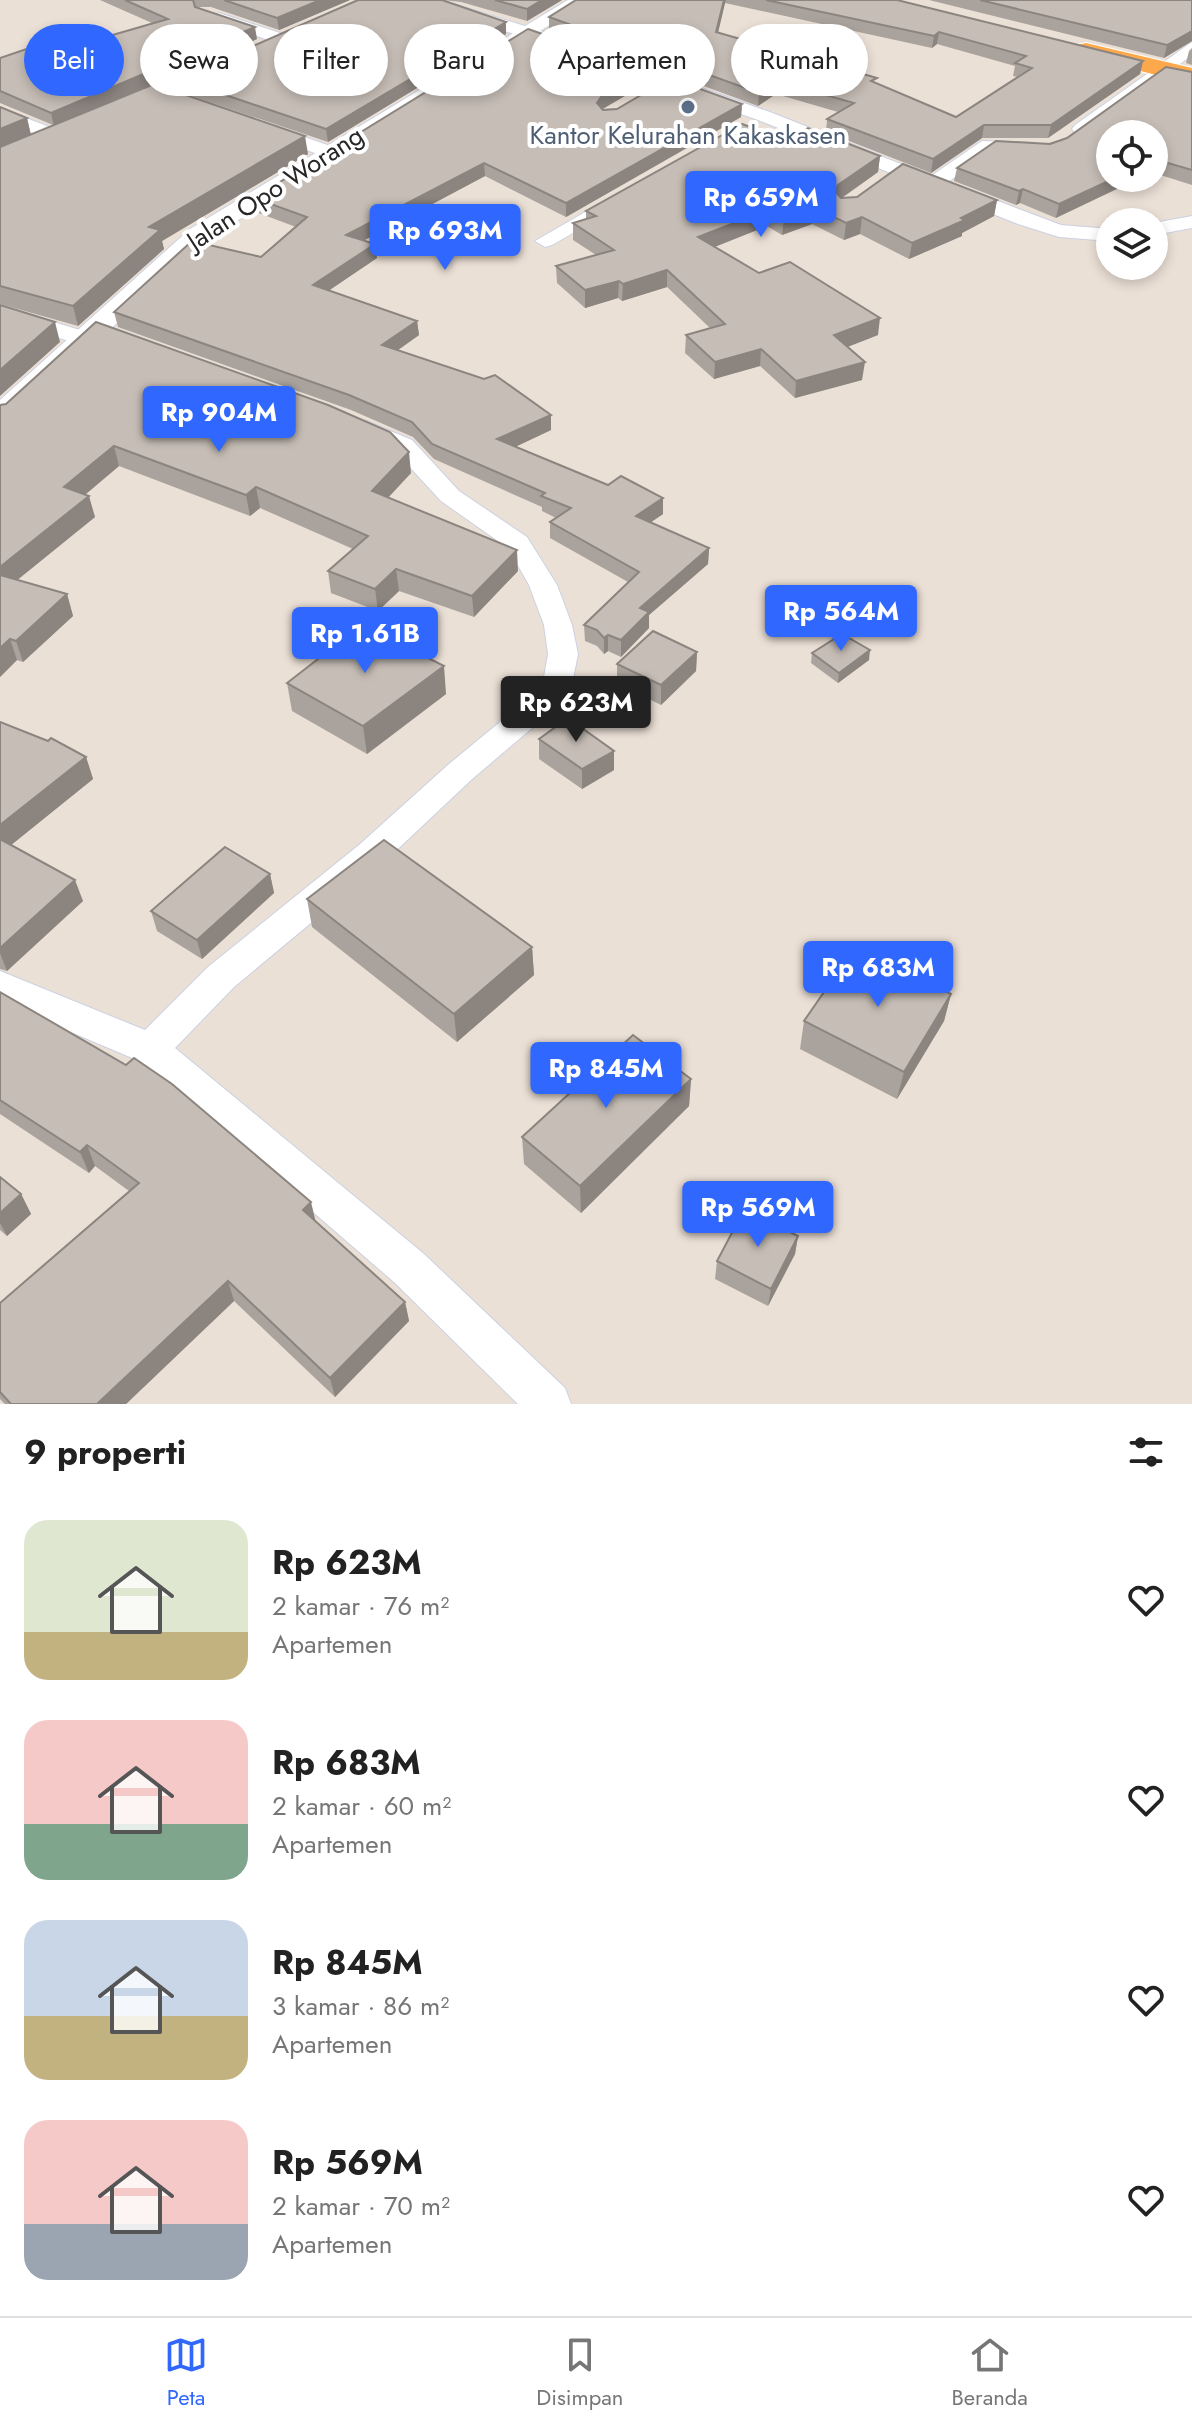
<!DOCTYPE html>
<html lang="id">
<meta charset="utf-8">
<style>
:root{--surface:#fff;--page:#f2f2f2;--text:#222;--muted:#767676;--line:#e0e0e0;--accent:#2f67ff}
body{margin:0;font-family:Jost,sans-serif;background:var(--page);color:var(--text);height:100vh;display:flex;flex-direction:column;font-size:30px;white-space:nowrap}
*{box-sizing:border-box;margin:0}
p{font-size:26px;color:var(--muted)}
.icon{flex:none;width:44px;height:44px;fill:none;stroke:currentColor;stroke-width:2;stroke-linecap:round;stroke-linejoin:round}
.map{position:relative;height:1404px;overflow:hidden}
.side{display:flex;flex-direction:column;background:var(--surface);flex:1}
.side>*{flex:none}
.banner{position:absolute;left:24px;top:24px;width:1144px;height:72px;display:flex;gap:16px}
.tools{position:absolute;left:1096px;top:120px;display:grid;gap:16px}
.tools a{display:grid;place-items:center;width:72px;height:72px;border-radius:50%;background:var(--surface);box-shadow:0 4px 12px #0003;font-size:40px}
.price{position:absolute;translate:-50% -68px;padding:0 18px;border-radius:8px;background:var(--accent);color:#fff;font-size:26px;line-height:52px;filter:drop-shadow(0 2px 4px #0008)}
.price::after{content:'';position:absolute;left:50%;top:48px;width:24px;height:18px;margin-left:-12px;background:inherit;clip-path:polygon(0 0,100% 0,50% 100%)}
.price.selected{background:#222;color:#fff}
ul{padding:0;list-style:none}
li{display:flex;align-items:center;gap:24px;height:200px;padding:0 24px}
li span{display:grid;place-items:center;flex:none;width:224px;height:160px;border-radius:24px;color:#555}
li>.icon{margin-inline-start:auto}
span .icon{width:96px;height:96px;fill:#fffc;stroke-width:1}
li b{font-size:34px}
h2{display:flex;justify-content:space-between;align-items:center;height:96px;padding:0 24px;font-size:34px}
.chip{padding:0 28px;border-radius:36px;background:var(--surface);box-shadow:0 4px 12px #0003;font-size:28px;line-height:72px}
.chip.selected{background:var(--accent);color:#fff}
.dock{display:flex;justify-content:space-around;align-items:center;height:112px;border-top:2px solid var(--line);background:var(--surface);font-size:22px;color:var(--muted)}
.dock a{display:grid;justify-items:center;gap:4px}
.dock .selected{color:var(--accent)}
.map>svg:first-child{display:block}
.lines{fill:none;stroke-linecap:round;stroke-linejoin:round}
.minor-casing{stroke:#cbd1e2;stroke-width:2}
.tertiary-casing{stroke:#cbd1e2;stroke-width:2}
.trunk-casing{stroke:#fff;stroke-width:2}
.minor{fill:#fff;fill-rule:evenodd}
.tertiary{fill:#fff;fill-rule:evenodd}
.trunk{fill:#fea84c;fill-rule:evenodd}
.wall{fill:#aaa39d;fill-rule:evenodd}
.shaded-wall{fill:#8b847f}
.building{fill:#c6bdb6;stroke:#8b847f;stroke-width:2}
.service-dot{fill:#5c6f8a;stroke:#fff;stroke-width:3}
.labels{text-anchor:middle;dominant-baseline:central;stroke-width:8;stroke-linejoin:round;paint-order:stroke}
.far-service-label{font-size:26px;fill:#4e5e75;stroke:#fff}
.far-street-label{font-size:26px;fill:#262626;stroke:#fff}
</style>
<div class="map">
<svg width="1192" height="1404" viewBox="0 0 1192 1404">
<rect width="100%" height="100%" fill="#ebe0d6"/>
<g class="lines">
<g class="minor-casing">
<g id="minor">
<path d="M 417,0 L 441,0 L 563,38 L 565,42 L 563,46 L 551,46 L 419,3 Z"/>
<path d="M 219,13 L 283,34 L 285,38 L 277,43 L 213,21 L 211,18 Z"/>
<path d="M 1192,42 L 1192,55 L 1087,133 L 1075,133 L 1072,129 L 1075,125 Z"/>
<path d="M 609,56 L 770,112 L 931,176 L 982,141 L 1037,143 L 1039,147 L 1030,153 L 993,151 L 948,182 L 1061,225 L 1110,229 L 1110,241 L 1059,237 L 1018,224 L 758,120 L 603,65 L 601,61 Z"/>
<path d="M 214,61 L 220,62 L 223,66 L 220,70 L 136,107 L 130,108 L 121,103 Z"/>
<path d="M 0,108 L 60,131 L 62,135 L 60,139 L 46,139 L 0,119 Z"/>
<path d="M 267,124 L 336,148 L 338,152 L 329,158 L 261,134 L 258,130 L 261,126 Z"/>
<path d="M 620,192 L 630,198 L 627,202 L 552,245 L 545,247 L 535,241 Z"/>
<path d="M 1192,216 L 1192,228 L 1154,235 L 1154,223 Z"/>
<path d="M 0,306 L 90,333 L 93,338 L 90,343 L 82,345 L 0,320 Z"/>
<path d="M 366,421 L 412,440 L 459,491 L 527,537 L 557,585 L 572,625 L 578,654 L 573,679 L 545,717 L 471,780 L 383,863 L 234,987 L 175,1048 L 424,1254 L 565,1388 L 571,1404 L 518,1404 L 394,1282 L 137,1060 L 0,1002 L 0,971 L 145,1030 L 208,967 L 359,845 L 449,764 L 523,703 L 544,677 L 548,654 L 544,625 L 529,585 L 508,548 L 441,501 L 394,450 L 357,433 L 354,428 L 357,423 Z"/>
</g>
</g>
<g class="tertiary-casing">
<path id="tertiary" d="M 568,0 L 590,0 L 208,239 L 10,422 L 0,425 L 0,400 L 190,229 Z"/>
</g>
<g class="trunk-casing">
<path id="trunk" d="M 1086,43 L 1192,68 L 1192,84 L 1077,55 L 1074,50 L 1077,45 Z"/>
</g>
<use href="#minor" class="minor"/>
<use href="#tertiary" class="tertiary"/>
<use href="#trunk" class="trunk"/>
</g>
<g class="wall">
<path d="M 100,0 L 350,0 L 279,30 L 211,7 L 198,7 L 257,39 L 100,106 L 308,154 L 162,241 L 164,249 L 78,326 L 0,304 L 0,107 L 27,118 L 31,135 L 53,125 L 0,103 L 0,58 L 64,49 L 152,23 Z"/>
<path d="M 358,0 L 562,0 L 527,21 L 461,2 L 443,0 L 506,34 L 328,142 L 180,92 L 178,79 Z"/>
<path d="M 576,0 L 897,0 L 1143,61 L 1140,74 L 1048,138 L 982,138 L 931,173 L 826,132 L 827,119 L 838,112 L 776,94 L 758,106 L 549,29 L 549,17 ZM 725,3 L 932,48 L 937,44 L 1015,66 L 1013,76 L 1018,77 L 956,117 L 876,83 L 718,33 Z"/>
<path d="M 929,0 L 1192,0 L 1192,41 L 1164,58 Z"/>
<path d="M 1192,48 L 1192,65 L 1186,63 L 1189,51 Z"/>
<path d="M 1192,72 L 1192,185 L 1154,173 L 1154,134 L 1056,218 L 1020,203 L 1016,205 L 954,181 L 957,168 L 1067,138 Z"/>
<path d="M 647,83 L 602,109 L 742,104 L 741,117 L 566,217 L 485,176 L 364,240 L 377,258 L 329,290 L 417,321 L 419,335 L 398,350 L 551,430 L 515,447 L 663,514 L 650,523 L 709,548 L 708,564 L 649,615 L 649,628 L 621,657 L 608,651 L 604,654 L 597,646 L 585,641 L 584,625 L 628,582 L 550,538 L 550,522 L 556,518 L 542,511 L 542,507 L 434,459 L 413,437 L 351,410 L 118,327 L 114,312 L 261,257 L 296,227 L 256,212 L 254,198 Z"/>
<path d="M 787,140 L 880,156 L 878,172 L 842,198 L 997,200 L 994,216 L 962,233 L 962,236 L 909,259 L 860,234 L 844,240 L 812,224 L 782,235 L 767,226 L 714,247 L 759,273 L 878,335 L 847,347 L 862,380 L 795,398 L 760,366 L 714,379 L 685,353 L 686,335 L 710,328 L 667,287 L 622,301 L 618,298 L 585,308 L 557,283 L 556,266 L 596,255 L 573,240 L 573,223 L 586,219 L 586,211 Z"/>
<path d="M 0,405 L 411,473 L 388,497 L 518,571 L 474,617 L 399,591 L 378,611 L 331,593 L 328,571 L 353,549 L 260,508 L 250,516 L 119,466 L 85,495 L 95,517 L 17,580 L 67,594 L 73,616 L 23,662 L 17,660 L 0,677 Z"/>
<path d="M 697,652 L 696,671 L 661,705 L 617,683 L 617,664 Z"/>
<path d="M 812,653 L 869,660 L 838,683 L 811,663 Z"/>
<path d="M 287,683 L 446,694 L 367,754 L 292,711 Z"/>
<path d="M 0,722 L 86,757 L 93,779 L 11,845 L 83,901 L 7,971 L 0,969 Z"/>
<path d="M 539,739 L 614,751 L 614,770 L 582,789 L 539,759 Z"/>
<path d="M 270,874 L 274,893 L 202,959 L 157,931 L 151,911 Z"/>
<path d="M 307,899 L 532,947 L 534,975 L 457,1042 L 312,927 Z"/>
<path d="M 0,992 L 315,1221 L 405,1302 L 409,1321 L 335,1397 L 234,1301 L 126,1404 L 5,1404 L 0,1399 L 0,1303 L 129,1191 L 95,1166 L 89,1173 L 0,1114 Z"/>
<path d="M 951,994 L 944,1021 L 897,1099 L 800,1049 L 804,1021 Z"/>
<path d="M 691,1079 L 689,1106 L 581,1213 L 524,1164 L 522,1137 Z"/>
<path d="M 0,1177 L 21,1194 L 31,1214 L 7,1236 L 0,1230 Z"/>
<path d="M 798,1236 L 795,1254 L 768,1306 L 715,1279 L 717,1261 Z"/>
</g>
<g class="shaded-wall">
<path d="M 320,0 L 350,0 L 279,30 L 277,18 Z"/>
<path d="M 542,0 L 562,0 L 527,21 L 527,9 Z"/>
<path d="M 724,0 L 726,0 L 725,3 L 715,45 L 716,32 Z"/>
<path d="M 506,22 L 506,34 L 328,142 L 326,129 Z"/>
<path d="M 255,27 L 257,39 L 54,126 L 51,113 Z"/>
<path d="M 1192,31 L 1192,41 L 1164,58 L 1167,45 Z"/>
<path d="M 939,32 L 937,44 L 932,48 L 934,36 Z"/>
<path d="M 1143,61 L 1140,74 L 1048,138 L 1051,125 Z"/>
<path d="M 647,70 L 647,83 L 601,110 L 597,103 L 601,97 Z"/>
<path d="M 777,81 L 776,94 L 758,106 L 759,93 Z"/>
<path d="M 742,104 L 741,117 L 566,217 L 566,203 Z"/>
<path d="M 27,118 L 31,136 L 0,149 L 0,129 Z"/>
<path d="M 984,125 L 982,138 L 931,173 L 933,159 Z"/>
<path d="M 305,136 L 308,154 L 162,241 L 164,249 L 78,326 L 73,306 L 149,227 Z"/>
<path d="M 880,156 L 878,172 L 837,201 L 835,191 L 838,185 Z"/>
<path d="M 484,163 L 485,176 L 348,249 L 346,235 Z"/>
<path d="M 1115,178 L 1140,178 L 1056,218 L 1059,204 Z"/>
<path d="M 1023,189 L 1020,203 L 1016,205 L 1019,191 Z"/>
<path d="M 997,200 L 994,216 L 962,233 L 962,236 L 909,259 L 912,243 Z"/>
<path d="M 814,207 L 812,224 L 782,235 L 784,218 Z"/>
<path d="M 768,210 L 767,226 L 697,254 L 698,237 Z"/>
<path d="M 862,217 L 860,234 L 844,240 L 846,223 Z"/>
<path d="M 375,244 L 377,258 L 315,300 L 313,285 Z"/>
<path d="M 667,270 L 667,287 L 622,301 L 623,284 Z"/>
<path d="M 619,281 L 618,298 L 585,308 L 585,290 Z"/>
<path d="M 880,318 L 878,335 L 832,353 L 834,335 Z"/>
<path d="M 417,321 L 419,335 L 384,360 L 382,345 Z"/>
<path d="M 55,322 L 60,342 L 0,396 L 0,370 Z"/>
<path d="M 761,349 L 760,366 L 714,379 L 715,362 Z"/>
<path d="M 865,362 L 862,380 L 795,398 L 796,381 Z"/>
<path d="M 551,415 L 551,430 L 498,455 L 497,439 Z"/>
<path d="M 114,446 L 119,466 L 69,508 L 64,487 Z"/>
<path d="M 409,452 L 411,473 L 375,512 L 372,491 Z"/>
<path d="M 256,487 L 260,508 L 250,516 L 246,495 Z"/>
<path d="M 89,496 L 95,517 L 0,594 L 0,567 Z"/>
<path d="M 663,498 L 663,514 L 636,532 L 636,516 Z"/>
<path d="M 709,548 L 708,564 L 649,615 L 649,628 L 621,657 L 621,640 L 640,608 Z"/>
<path d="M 517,550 L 518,571 L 474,617 L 472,596 Z"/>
<path d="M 396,569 L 399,591 L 378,611 L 375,589 Z"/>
<path d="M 67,594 L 73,616 L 23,662 L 16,641 Z"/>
<path d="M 608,635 L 608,651 L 604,654 L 604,638 Z"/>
<path d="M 10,639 L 17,660 L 0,677 L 0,648 Z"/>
<path d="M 870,650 L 869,660 L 838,683 L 839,673 Z"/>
<path d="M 697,652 L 696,671 L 661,705 L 661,685 Z"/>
<path d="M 444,666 L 446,694 L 367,754 L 363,726 Z"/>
<path d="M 614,751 L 614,770 L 582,789 L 582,769 Z"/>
<path d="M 86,757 L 93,779 L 0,854 L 0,825 Z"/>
<path d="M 270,874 L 274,893 L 202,959 L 197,940 Z"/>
<path d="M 75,880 L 83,901 L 7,971 L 0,953 L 0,948 Z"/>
<path d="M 532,947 L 534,975 L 457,1042 L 454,1014 Z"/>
<path d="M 951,994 L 944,1021 L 897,1099 L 904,1072 Z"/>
<path d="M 691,1079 L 689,1106 L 581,1213 L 580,1186 Z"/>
<path d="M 87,1145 L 95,1166 L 89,1173 L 80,1152 Z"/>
<path d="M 21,1194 L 31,1214 L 7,1236 L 0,1223 L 0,1213 Z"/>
<path d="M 311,1202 L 316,1223 L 303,1210 Z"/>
<path d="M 798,1236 L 795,1254 L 768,1306 L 771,1289 Z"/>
<path d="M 228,1281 L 234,1301 L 126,1404 L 97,1404 Z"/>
<path d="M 405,1302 L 409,1321 L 335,1397 L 330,1378 Z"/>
</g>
<g class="building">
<path d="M 125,0 L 193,0 L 195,7 L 255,27 L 51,113 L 0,91 L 0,58 L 47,42 L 64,49 L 168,19 Z"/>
<path d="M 224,0 L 320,0 L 277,18 Z"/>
<path d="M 358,0 L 442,0 L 506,22 L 326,129 L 178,79 Z"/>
<path d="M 495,0 L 542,0 L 527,9 Z"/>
<path d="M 576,0 L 724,0 L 716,32 L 877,78 L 871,81 L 956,117 L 1032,68 L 1015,63 L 1026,56 L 939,32 L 934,36 L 766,0 L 897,0 L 1143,61 L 1051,125 L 984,125 L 933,159 L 827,119 L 854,103 L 777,81 L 759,93 L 549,17 Z"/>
<path d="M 980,0 L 1192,0 L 1192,31 L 1167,45 Z"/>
<path d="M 528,29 L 647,70 L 601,97 L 597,103 L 603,110 L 617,109 L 670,78 L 742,104 L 566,203 L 484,163 L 346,235 L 375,244 L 313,285 L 417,321 L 382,345 L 484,379 L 495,375 L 551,415 L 497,439 L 608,485 L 621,476 L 663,498 L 636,516 L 709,548 L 640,608 L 649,612 L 621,640 L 608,635 L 604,638 L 597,630 L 584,625 L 639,572 L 550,522 L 571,508 L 541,496 L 545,493 L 432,444 L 412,422 L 349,395 L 114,312 L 192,241 L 261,257 L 307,217 L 254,198 Z"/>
<path d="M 1166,67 L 1192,72 L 1192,170 L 1154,159 L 1154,134 L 1110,134 L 1110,178 L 1115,178 L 1059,204 L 1023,189 L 1019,191 L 957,168 L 996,141 L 1050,144 L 1067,138 Z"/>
<path d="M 154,84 L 305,136 L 149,227 L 160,230 L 73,306 L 0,286 L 0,147 Z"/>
<path d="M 0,107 L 27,118 L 0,129 Z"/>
<path d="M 742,124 L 787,140 L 808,128 L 880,156 L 838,185 L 835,191 L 841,198 L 857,197 L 903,164 L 997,200 L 961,218 L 965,220 L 912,243 L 862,217 L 846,223 L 814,207 L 784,218 L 768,210 L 698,237 L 759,273 L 790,262 L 880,318 L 834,335 L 865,362 L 796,381 L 761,349 L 715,362 L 686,335 L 725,324 L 667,270 L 623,284 L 619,281 L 585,290 L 556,266 L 614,250 L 573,223 L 596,216 L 586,211 Z"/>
<path d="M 0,305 L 55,322 L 0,370 Z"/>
<path d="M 96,322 L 328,405 L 390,432 L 409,452 L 372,491 L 517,550 L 472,596 L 396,569 L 375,589 L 328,571 L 368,536 L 256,487 L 246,495 L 114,446 L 64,487 L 89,496 L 0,567 L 0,405 L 6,404 Z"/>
<path d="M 0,575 L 67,594 L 16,641 L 10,639 L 0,648 Z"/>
<path d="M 362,625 L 444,666 L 363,726 L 287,683 Z"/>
<path d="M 653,631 L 697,652 L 661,685 L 617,664 Z"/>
<path d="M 842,634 L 870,650 L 839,673 L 812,653 Z"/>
<path d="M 568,718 L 614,751 L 582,769 L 539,739 Z"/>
<path d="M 0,722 L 48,741 L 51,738 L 86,757 L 0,825 Z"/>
<path d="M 0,839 L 75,880 L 0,948 Z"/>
<path d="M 384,840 L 532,947 L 454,1014 L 307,899 Z"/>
<path d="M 225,847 L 270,874 L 197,940 L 151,911 Z"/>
<path d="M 855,947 L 951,994 L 904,1072 L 804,1021 Z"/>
<path d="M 0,992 L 126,1065 L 134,1058 L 172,1084 L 311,1202 L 303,1210 L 405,1302 L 330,1378 L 228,1281 L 97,1404 L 11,1404 L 0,1392 L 0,1303 L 139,1183 L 87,1145 L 80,1152 L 0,1100 Z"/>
<path d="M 633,1035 L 691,1079 L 580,1186 L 522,1137 Z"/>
<path d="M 0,1177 L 21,1194 L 0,1213 Z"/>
<path d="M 744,1210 L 798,1236 L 771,1289 L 717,1261 Z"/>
</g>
<circle class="service-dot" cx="688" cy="107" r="8"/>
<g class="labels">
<g class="far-service-label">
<text x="688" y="135">Kantor Kelurahan Kakaskasen</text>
</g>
<g class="far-street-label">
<text transform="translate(275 188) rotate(-33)">Jalan Opo Worang</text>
</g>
</g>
</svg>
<div class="tools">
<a><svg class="icon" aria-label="locate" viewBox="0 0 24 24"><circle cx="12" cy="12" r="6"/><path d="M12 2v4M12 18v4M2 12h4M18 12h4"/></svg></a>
<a><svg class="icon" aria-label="layers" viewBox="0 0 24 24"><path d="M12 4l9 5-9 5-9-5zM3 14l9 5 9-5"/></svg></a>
</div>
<b class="price" style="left:761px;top:239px">Rp 659M</b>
<b class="price" style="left:445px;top:272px">Rp 693M</b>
<b class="price" style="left:219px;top:454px">Rp 904M</b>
<b class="price" style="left:841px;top:653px">Rp 564M</b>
<b class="price" style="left:365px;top:675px">Rp 1.61B</b>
<b class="price selected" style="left:576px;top:744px">Rp 623M</b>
<b class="price" style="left:878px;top:1009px">Rp 683M</b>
<b class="price" style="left:606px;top:1110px">Rp 845M</b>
<b class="price" style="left:758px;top:1249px">Rp 569M</b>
<div class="banner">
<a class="chip selected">Beli</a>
<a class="chip">Sewa</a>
<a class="chip">Filter</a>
<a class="chip">Baru</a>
<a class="chip">Apartemen</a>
<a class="chip">Rumah</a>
</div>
</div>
<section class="side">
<h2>9 properti<svg class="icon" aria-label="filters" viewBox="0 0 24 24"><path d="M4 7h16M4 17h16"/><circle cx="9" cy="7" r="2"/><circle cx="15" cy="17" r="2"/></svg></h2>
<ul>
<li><span style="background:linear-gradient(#dfe7d0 70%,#c2b280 0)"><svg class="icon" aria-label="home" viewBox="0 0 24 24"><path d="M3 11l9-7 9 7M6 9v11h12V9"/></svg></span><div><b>Rp 623M</b><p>2 kamar · 76 m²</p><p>Apartemen</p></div><svg class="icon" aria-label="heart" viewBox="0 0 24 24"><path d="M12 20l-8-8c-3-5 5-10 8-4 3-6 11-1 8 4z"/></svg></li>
<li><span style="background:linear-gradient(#f6c9c9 65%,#7fa58c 0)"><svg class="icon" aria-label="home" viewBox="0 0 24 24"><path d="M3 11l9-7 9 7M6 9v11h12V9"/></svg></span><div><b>Rp 683M</b><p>2 kamar · 60 m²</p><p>Apartemen</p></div><svg class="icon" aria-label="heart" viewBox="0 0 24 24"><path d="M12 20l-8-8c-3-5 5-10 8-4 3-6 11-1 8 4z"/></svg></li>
<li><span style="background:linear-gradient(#c9d6e8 60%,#c2b280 0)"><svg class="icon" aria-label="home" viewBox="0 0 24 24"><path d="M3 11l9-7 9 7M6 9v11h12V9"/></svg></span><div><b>Rp 845M</b><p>3 kamar · 86 m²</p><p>Apartemen</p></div><svg class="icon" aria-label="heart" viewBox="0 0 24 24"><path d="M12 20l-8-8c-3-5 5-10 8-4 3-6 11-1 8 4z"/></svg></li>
<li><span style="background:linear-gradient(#f6c9c9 65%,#9aa5b1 0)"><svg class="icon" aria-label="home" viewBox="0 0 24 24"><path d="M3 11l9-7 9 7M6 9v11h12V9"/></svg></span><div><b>Rp 569M</b><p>2 kamar · 70 m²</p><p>Apartemen</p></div><svg class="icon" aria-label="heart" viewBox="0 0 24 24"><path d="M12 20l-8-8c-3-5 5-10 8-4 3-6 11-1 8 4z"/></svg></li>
</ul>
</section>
<nav class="dock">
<a class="selected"><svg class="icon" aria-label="map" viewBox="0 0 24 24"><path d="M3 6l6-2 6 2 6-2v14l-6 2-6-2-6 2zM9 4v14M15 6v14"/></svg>Peta</a>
<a><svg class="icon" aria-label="saved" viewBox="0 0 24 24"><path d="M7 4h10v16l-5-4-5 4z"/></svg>Disimpan</a>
<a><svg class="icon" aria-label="home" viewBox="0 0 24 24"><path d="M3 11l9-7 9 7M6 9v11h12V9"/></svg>Beranda</a>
</nav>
